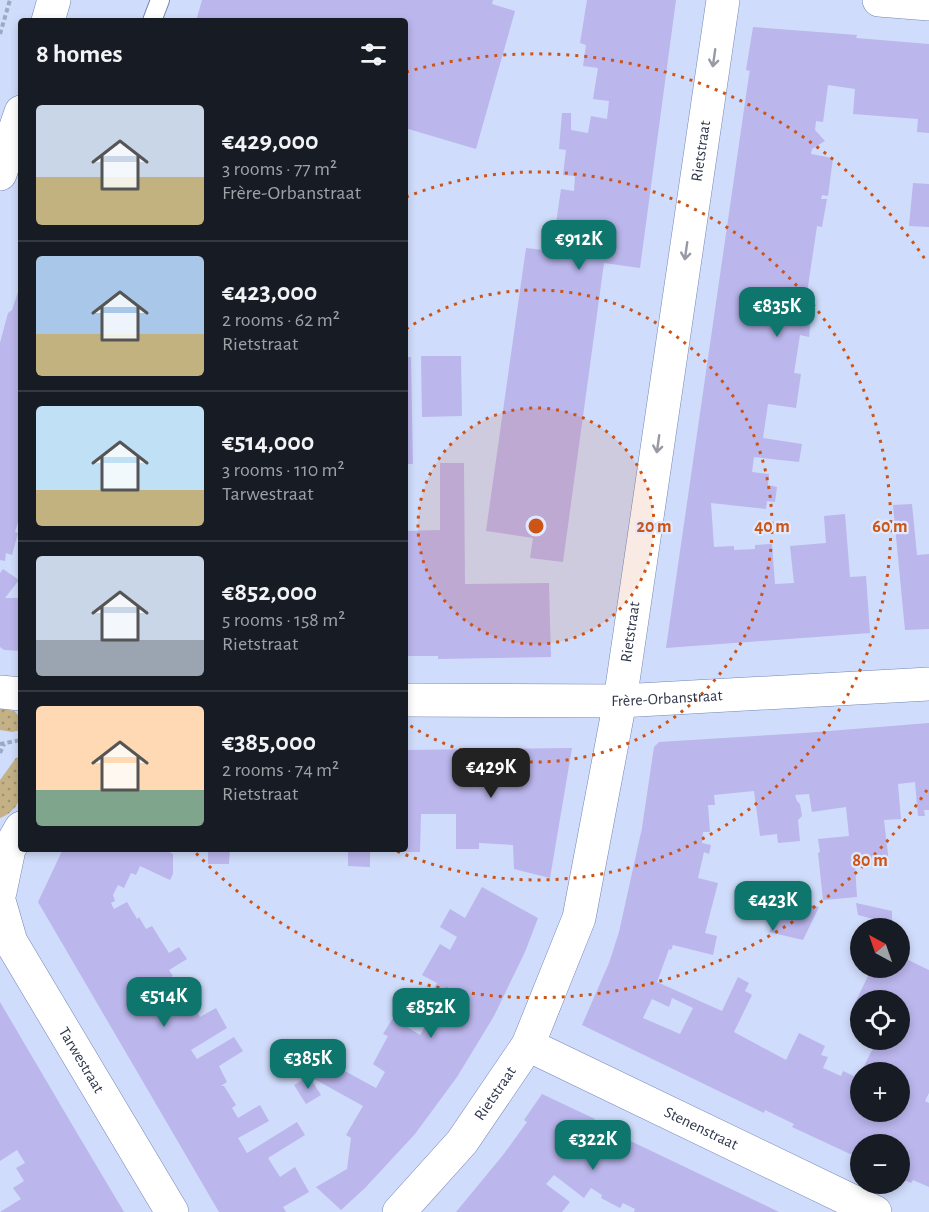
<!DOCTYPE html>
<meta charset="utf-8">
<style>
:root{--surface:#171b24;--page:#20242c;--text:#f1f3f6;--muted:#9ea1a6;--line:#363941;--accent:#0f766e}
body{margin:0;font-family:"Alegreya Sans",sans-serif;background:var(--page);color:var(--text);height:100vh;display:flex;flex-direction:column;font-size:22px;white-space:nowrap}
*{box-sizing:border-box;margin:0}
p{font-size:20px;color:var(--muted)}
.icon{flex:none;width:33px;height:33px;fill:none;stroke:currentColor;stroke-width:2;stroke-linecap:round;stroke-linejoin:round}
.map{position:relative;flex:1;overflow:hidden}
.details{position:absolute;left:18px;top:18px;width:390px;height:834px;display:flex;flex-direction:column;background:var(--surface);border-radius:6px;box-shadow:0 3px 9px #0003}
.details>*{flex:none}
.needle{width:39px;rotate:320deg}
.tools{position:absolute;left:850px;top:918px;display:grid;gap:12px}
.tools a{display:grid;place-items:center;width:60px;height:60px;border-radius:50%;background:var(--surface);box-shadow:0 3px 9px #0003;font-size:30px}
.price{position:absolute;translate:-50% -51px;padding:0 14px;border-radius:12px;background:var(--accent);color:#fff;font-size:20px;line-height:39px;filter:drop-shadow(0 2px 3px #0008)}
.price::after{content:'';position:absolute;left:50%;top:36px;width:18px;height:14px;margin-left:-9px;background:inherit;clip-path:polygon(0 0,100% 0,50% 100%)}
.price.current{background:#222;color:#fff}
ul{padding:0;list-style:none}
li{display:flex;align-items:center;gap:18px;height:150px;padding:0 18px}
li+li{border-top:2px solid var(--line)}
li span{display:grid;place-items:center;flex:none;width:168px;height:120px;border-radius:6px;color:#555}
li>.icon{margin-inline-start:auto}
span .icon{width:72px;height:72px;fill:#fffc;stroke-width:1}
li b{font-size:26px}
h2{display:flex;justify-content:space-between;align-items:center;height:72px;padding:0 18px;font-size:26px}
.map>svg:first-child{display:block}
.grass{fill:url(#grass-dots)}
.building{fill:#bbb6ec;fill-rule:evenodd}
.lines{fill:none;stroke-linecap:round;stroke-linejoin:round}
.lane-casing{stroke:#7385b5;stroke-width:20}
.street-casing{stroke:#7385b5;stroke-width:34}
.path{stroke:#9da8c3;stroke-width:4;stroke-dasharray:4.5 3;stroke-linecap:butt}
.lane{stroke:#fff;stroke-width:18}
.street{stroke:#fff;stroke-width:33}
.oneway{stroke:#979aa5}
.ring{fill:none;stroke:#cc5415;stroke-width:3;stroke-dasharray:3 6}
.labels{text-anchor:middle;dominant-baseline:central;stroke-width:4.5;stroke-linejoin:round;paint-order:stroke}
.street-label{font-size:16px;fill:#2f364b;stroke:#e1e9ff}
.centre{fill:#cc5415;stroke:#e1e9ff;stroke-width:3}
.ring-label{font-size:18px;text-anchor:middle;font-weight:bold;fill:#cc5415;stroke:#e1e9ff;stroke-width:4.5;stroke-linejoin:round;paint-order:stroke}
</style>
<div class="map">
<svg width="929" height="1212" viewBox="0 0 929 1212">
<defs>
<pattern id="grass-dots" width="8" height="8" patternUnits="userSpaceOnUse" patternTransform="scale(1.5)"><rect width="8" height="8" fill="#c4b286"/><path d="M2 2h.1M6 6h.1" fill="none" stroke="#a09270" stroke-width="1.8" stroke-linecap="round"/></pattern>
</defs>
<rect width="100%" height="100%" fill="#d0dcfb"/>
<g class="grass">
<path d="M 0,708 L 14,711 L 21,718 L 21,730 L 12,732 L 0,730 Z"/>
<path d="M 21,756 C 21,781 28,807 0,818 L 0,780 L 16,758 Z"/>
</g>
<g class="building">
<path d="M 202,0 L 493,0 L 492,4 L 515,11 L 476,149 L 405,128 L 405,21 L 196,21 Z"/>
<path d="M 587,0 L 676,0 L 640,268 L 604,263 L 563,562 L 530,558 L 533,538 L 486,531 L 526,248 L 552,251 L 561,189 L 574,191 L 575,176 L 563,175 L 566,150 L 559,149 L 562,113 L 571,113 L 571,130 L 588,133 L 591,116 L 607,119 L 609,101 L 593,99 L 598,68 L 583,66 L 586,45 L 580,43 Z"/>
<path d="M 753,27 L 857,35 L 856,38 L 929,44 L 929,133 L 917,132 L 918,119 L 853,114 L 855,89 L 828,85 L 823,122 L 816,121 L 815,130 L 825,141 L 812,149 L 811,154 L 833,158 L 828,196 L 822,195 L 821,199 L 827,199 L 822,227 L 817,226 L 806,300 L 813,301 L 809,337 L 800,335 L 794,373 L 801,374 L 796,408 L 768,404 L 763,438 L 802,444 L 799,462 L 754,457 L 752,472 L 769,474 L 768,485 L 777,487 L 775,502 L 767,501 L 766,509 L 711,503 L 714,547 L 734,546 L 734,550 L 755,549 L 755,545 L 772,544 L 775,584 L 794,583 L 790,546 L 826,543 L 824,516 L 845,514 L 850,577 L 866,576 L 870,633 L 666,648 L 749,75 L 750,71 L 746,70 Z"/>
<path d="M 913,183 L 929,184 L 929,227 L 909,226 Z"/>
<path d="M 21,283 L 21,512 L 15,532 L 18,533 L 12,555 L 6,553 L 5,561 L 0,560 L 0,343 L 8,313 L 12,310 Z"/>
<path d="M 421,356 L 461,356 L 462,416 L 422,417 Z"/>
<path d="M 405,357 L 411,357 L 413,464 L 405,464 Z"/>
<path d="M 440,463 L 464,463 L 465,584 L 549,583 L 551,657 L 438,659 L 438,656 L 405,656 L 405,531 L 440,530 Z"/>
<path d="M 912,504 L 917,555 L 929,554 L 929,629 L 905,630 L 893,505 Z"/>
<path d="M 3,569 L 19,580 L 5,598 L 21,598 L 21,651 L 4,650 L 0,647 L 0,573 Z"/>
<path d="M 929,723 L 929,810 L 924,810 L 925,816 L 918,816 L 915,782 L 898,784 L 901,819 L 884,820 L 889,863 L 855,866 L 857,897 L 823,900 L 818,853 L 820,852 L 818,839 L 849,836 L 846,807 L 812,812 L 809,794 L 795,795 L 797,801 L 800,804 L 802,816 L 798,820 L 800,841 L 778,843 L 777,834 L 760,836 L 754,791 L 714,795 L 715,805 L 708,805 L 710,832 L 703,832 L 702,843 L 711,845 L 709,854 L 704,852 L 698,878 L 718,883 L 705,933 L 717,936 L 713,955 L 673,945 L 671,950 L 669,949 L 657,982 L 722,1011 L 738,977 L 749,983 L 745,991 L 752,995 L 734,1032 L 786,1060 L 799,1033 L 825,1046 L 821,1055 L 828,1057 L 823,1068 L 841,1076 L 843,1071 L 858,1078 L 877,1040 L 900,1040 L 900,1000 L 861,1000 L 861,1019 L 850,1013 L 872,968 L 900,968 L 900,956 L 929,970 L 929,1093 L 925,1101 L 929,1103 L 929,1187 L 913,1180 L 911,1183 L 900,1178 L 900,1144 L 861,1144 L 855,1154 L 850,1154 L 792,1127 L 794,1124 L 765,1110 L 764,1113 L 582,1025 L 609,963 L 619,932 L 642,828 L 654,747 L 659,742 L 804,733 ZM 672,998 L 693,1008 L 680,1034 L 643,1018 L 652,999 L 669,1007 ZM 861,1072 L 900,1072 L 900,1112 L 861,1112 Z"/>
<path d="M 572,748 L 550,878 L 514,869 L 513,845 L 479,843 L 479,849 L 456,849 L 456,814 L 421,814 L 420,852 L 401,852 L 401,849 L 405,849 L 405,750 Z"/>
<path d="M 63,849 L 164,849 L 173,854 L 173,874 L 170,880 L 140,866 L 136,875 L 131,873 L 124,888 L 118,885 L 113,895 L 115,901 L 111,903 L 114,909 L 127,902 L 137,919 L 139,917 L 146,929 L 152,926 L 169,953 L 179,947 L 187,959 L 169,970 L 173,976 L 155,987 L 162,997 L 182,985 L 200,1017 L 216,1008 L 227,1028 L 191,1050 L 197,1059 L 234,1037 L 243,1051 L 219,1066 L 227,1082 L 221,1086 L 224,1086 L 236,1105 L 232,1108 L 238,1118 L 260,1105 L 269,1121 L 238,1138 L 247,1153 L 297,1122 L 305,1135 L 268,1158 L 280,1177 L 295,1167 L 309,1192 L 283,1207 L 286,1212 L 219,1212 L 38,902 Z"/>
<path d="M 208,849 L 230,849 L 229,864 L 208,864 Z"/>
<path d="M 348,849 L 370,849 L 370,867 L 348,866 Z"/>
<path d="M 482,887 L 538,918 L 525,952 L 494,1016 L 457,1077 L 415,1134 L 365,1188 L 341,1210 L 316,1187 L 347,1169 L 351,1138 L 346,1135 L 363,1106 L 309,1076 L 330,1063 L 376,1088 L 385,1072 L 373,1064 L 388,1036 L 383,1034 L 393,1018 L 420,1035 L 429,1020 L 419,1014 L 437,983 L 422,975 L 440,944 L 450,950 L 457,937 L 440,927 L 450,909 L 465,918 Z"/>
<path d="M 785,899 L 819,907 L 803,940 L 769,932 Z"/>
<path d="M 856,903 L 892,911 L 892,924 L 858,915 Z"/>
<path d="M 0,1002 L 77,1133 L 124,1212 L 0,1212 L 21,1199 L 13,1188 L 24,1181 L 16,1168 L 25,1163 L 17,1150 L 0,1161 Z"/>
<path d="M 309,1076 L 321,1095 L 306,1104 L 294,1085 Z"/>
<path d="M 542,1094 L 595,1119 L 593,1123 L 597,1125 L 779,1212 L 634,1212 L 635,1209 L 623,1203 L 620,1208 L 601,1198 L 602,1195 L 591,1188 L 584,1198 L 554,1175 L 546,1184 L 570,1202 L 562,1212 L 456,1212 L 503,1155 L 527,1122 L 524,1120 Z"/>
</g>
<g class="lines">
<g class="lane-casing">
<path id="lane" d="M 152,21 L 160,0"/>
</g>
<g class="street-casing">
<g id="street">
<path d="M 879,0 L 929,4"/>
<path d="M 48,21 L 54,0"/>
<path d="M 0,174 L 21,112"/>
<path d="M 0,692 L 21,694"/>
<path id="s1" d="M 405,700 L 620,701 L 929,684"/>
<path d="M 0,892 L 9,849 L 21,828"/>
<path id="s2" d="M 0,904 L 11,942 L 172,1212"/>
<path id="s3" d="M 528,1045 L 875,1212"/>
<path id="s4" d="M 399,1212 L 462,1142 L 528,1045 L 579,918 L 620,701 L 723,0"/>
</g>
</g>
<g class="path">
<path d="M 0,34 L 10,0"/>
<path d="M 0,744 L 21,740"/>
<path d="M 0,753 L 4,744"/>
</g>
<use href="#lane" class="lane"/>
<use href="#street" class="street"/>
</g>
<defs><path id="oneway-shaft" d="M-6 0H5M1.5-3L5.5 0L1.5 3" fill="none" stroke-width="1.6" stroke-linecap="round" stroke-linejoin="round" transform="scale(1.5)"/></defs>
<g class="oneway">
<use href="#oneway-shaft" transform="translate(714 58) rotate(98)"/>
<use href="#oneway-shaft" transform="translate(686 251) rotate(98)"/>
<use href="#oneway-shaft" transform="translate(658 444) rotate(98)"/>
</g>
<circle cx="536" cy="526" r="118" fill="#cc5415" fill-opacity=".12"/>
<g class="ring">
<circle cx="536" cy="526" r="118"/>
<path d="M406 329A236 236 0 1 1 406 723"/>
<path d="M406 197A354 354 0 1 1 392 849"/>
<path d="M927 790A472 472 0 0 1 194 851M406 72A472 472 0 0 1 927 262"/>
</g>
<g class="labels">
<g class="street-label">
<text stroke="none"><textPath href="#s4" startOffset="1125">Rietstraat</textPath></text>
<text stroke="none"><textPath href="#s4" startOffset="639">Rietstraat</textPath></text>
<text stroke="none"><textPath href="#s1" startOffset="262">Frère-Orbanstraat</textPath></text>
<text stroke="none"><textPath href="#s2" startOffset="177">Tarwestraat</textPath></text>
<text stroke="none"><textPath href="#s4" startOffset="153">Rietstraat</textPath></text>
<text stroke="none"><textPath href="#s3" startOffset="192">Stenenstraat</textPath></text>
</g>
</g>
<circle cx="536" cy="526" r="9" class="centre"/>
<g class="ring-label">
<text x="654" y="532">20 m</text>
<text x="772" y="532">40 m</text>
<text x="890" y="532">60 m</text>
<text x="870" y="866">80 m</text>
</g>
</svg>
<div class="tools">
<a><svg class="needle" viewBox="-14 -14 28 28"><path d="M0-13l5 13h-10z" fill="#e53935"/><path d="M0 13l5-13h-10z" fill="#9ea1a6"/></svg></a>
<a><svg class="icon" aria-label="locate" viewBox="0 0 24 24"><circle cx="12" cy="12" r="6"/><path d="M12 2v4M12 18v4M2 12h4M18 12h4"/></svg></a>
<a>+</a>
<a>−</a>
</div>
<b class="price" style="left:579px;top:271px">€912K</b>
<b class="price" style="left:777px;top:338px">€835K</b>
<b class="price current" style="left:491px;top:799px">€429K</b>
<b class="price" style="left:773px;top:932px">€423K</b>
<b class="price" style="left:164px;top:1028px">€514K</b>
<b class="price" style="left:431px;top:1039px">€852K</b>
<b class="price" style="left:308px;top:1090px">€385K</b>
<b class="price" style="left:593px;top:1171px">€322K</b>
<section class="details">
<h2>8 homes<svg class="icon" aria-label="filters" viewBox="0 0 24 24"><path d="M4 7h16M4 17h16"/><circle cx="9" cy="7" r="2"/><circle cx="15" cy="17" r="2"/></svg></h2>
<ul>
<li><span style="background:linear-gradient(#c9d6e8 60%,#c2b280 0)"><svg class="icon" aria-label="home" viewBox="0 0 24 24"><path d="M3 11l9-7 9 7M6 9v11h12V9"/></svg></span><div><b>€429,000</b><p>3 rooms · 77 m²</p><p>Frère-Orbanstraat</p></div></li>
<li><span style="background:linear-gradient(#a9c7e8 65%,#c2b280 0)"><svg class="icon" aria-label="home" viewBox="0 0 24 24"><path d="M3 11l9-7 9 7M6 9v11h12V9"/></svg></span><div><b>€423,000</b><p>2 rooms · 62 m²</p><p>Rietstraat</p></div></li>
<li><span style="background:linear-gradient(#bfe0f5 70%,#c2b280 0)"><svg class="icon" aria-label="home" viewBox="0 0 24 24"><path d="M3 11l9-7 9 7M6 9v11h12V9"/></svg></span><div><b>€514,000</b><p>3 rooms · 110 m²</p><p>Tarwestraat</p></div></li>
<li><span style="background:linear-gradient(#c9d6e8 70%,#9aa5b1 0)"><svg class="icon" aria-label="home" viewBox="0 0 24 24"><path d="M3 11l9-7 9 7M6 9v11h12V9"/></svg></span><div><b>€852,000</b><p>5 rooms · 158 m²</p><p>Rietstraat</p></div></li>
<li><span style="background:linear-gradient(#ffd9b3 70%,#7fa58c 0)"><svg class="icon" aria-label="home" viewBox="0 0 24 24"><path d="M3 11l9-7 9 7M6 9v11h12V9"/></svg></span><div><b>€385,000</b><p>2 rooms · 74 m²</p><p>Rietstraat</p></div></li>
</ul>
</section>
</div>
